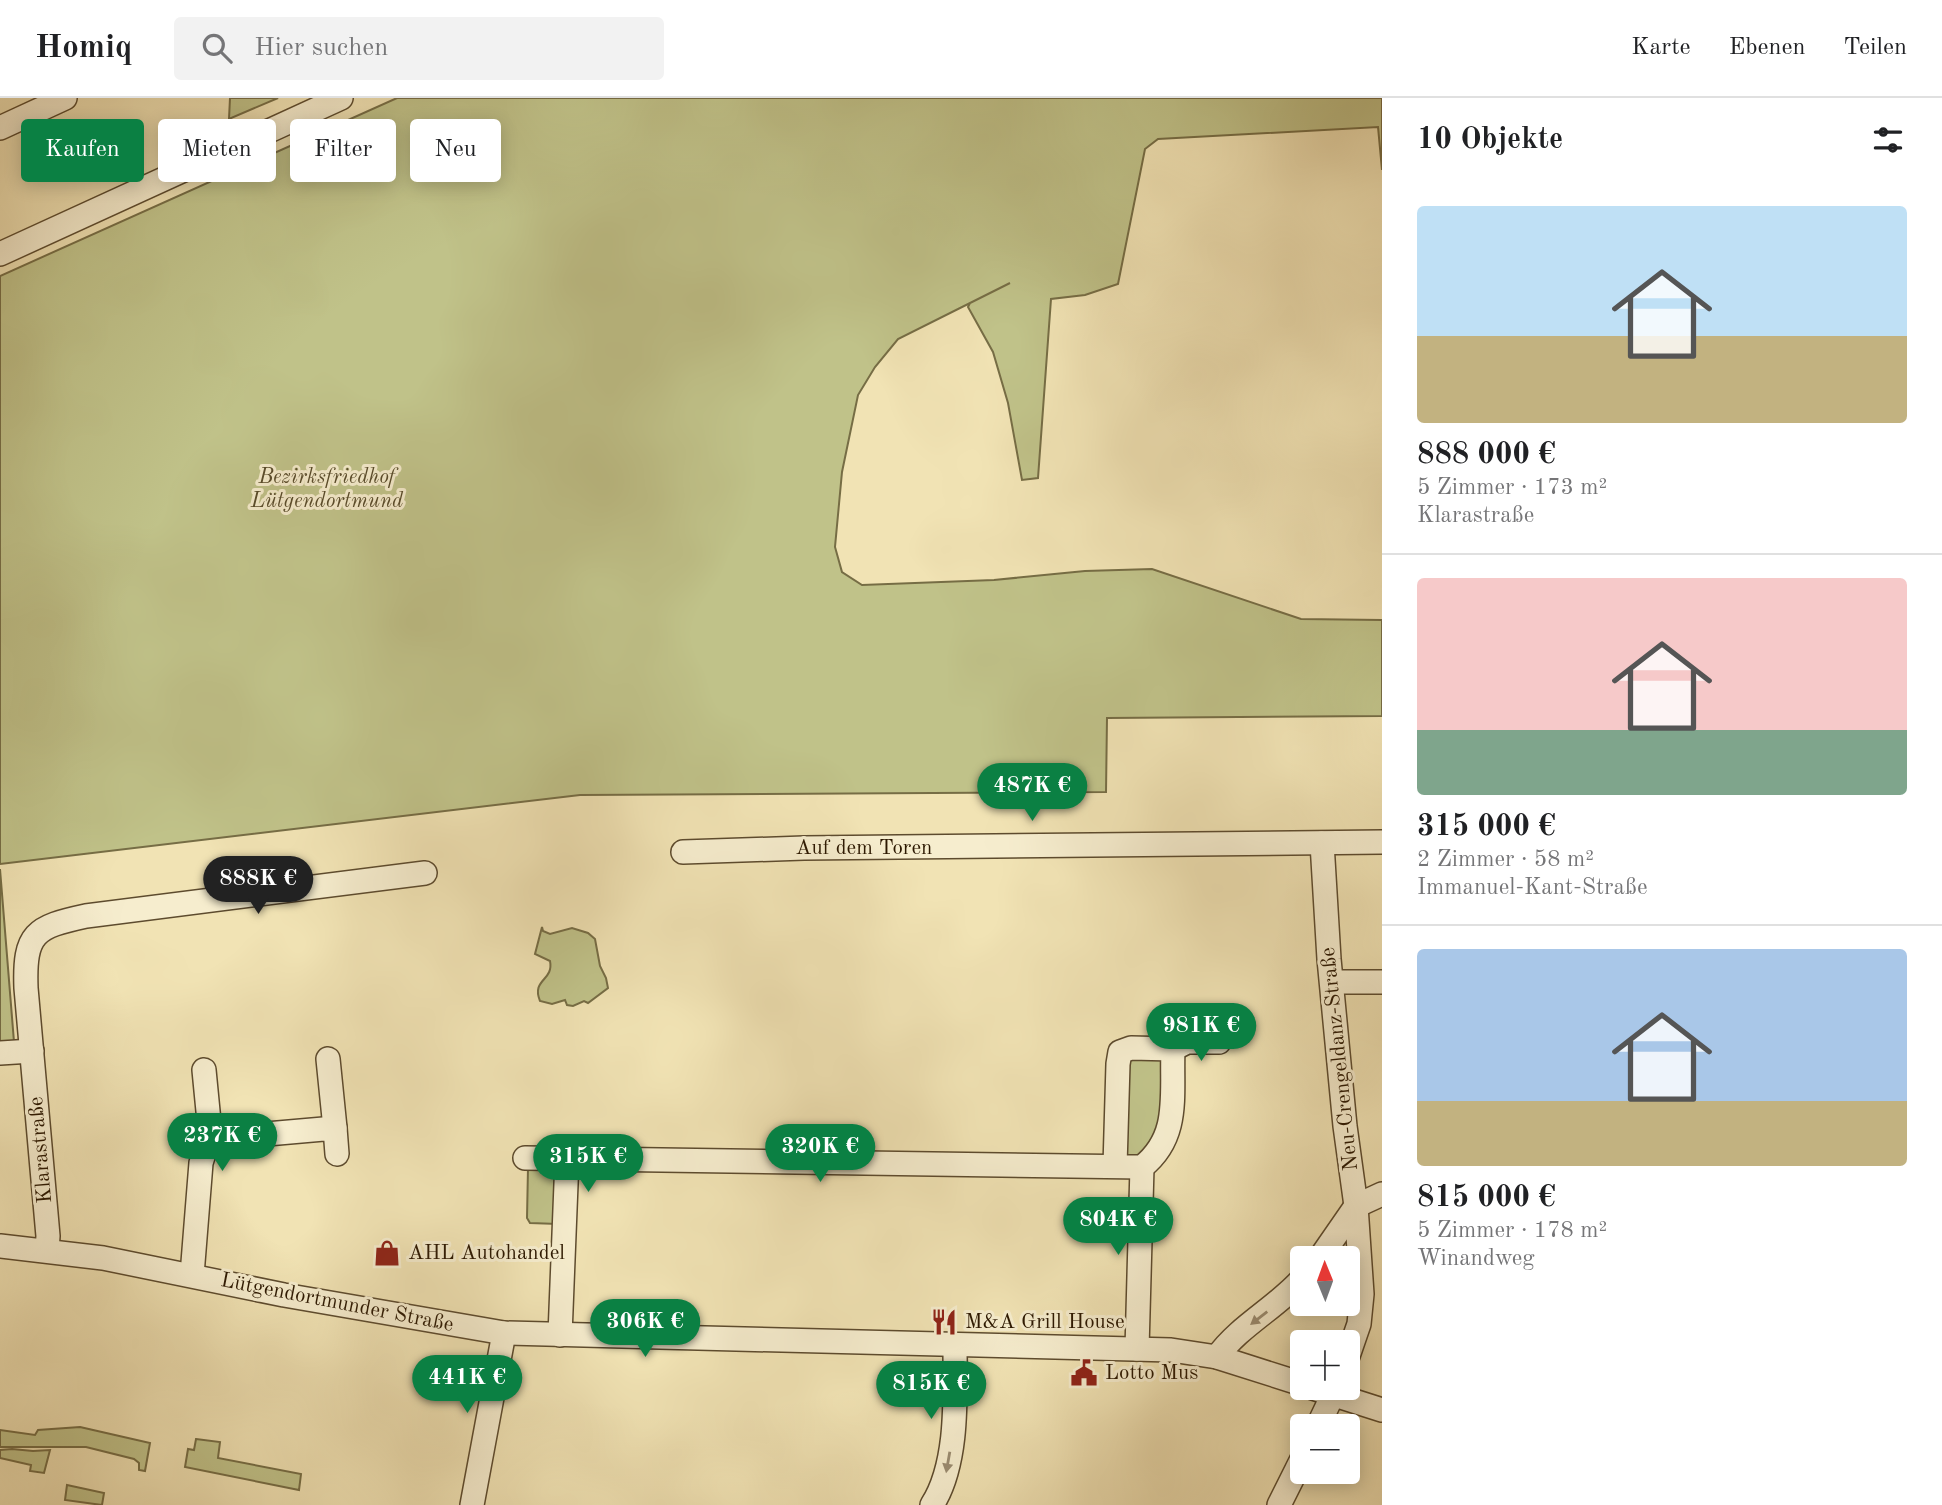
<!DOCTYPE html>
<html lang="de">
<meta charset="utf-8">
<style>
:root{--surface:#fff;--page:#f2f2f2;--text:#202124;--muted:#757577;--line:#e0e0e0;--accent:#0b8043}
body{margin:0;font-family:"Old Standard TT",serif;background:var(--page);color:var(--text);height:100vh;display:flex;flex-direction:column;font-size:26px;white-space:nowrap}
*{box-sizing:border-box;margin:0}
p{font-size:23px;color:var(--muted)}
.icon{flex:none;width:38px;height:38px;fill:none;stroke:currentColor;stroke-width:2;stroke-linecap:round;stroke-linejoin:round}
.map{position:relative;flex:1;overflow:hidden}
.side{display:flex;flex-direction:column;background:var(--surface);width:560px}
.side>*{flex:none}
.banner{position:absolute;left:21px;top:21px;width:665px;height:63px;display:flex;gap:14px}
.needle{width:46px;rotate:359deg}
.controls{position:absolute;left:1290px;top:1148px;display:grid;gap:14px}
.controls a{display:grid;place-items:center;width:70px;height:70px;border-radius:7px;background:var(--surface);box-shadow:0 4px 18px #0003;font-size:35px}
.price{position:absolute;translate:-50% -60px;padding:0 16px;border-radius:24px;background:var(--accent);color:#fff;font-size:23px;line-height:46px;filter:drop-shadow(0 2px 4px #0008)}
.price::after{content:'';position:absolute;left:50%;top:42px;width:21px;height:16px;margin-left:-10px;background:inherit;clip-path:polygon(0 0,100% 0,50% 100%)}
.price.selected{background:#222;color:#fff}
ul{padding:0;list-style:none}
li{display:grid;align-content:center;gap:14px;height:371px;padding:0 35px}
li+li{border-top:2px solid var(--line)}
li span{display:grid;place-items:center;height:217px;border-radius:7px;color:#555}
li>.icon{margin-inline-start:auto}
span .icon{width:126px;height:126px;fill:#fffc;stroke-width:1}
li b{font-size:30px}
h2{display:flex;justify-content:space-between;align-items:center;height:84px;padding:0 35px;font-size:30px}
.chip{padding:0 24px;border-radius:7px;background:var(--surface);box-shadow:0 4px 18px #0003;font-size:24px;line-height:63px}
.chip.selected{background:var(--accent);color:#fff}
header{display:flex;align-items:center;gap:42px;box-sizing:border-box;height:98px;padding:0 35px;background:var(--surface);border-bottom:2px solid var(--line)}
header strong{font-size:33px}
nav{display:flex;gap:38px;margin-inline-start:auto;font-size:24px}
.search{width:490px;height:63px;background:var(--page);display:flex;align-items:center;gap:18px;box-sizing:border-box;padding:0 24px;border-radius:7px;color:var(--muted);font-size:26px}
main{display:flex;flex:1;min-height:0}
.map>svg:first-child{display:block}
.green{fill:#c0c289;stroke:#766d45;stroke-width:2}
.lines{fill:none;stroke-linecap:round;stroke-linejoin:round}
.minor-casing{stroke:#5d4b2e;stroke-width:26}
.minor{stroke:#f6edce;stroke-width:23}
.oneway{fill:#9b8d72}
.labels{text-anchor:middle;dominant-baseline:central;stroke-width:6;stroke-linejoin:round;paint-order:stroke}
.park-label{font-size:21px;font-style:italic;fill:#584b2a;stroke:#f6edce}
.street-label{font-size:21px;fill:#2c1801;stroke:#f6edce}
.poi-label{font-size:21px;fill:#2c1801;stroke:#f6edce;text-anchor:start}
</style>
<header>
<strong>Homiq</strong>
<div class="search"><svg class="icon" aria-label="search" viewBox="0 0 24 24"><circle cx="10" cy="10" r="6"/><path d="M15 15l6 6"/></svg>Hier suchen</div>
<nav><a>Karte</a><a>Ebenen</a><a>Teilen</a></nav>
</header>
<main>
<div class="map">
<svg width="1382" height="1407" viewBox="0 0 1382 1407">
<rect width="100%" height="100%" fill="#f1e3b4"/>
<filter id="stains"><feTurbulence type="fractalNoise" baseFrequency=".00286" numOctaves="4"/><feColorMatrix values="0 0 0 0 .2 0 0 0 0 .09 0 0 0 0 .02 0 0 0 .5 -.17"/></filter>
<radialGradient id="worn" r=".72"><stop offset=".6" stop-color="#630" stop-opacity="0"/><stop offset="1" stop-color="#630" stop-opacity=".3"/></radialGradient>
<g class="green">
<path d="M 230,0 L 278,0 L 229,21 Z"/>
<path d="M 397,0 L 1382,0 L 1382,72 L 1378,29 L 1158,41 L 1145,51 L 1118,186 L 1085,197 L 1051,201 L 1038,380 L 1022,382 L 1008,305 L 993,254 L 968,209 L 970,205 L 1010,185 L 898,241 L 875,269 L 858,297 L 842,374 L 835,449 L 842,474 L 862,487 L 994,482 L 1085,473 L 1152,471 L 1301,521 L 1382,522 L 1382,618 L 1107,620 L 1106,694 L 580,697 L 0,766 L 0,178 Z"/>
<path d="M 0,771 L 14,944 L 0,946 Z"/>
<path d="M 542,829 L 543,833 L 550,836 L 572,830 L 588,835 L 595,841 L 600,868 L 606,880 L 608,890 L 588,905 L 584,903 L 573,908 L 567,907 L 565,902 L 552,906 L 540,903 C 531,881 554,883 550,863 L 535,856 Z"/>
<path d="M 1164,957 L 1166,1029 L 1141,1059 L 1124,1057 L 1127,959 Z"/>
<path d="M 557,1067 L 558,1126 L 530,1125 L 527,1120 L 528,1070 Z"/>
<path d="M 80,1329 L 150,1345 L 145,1373 L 139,1372 L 139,1365 L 134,1361 L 86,1349 L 0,1349 L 0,1332 L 35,1337 L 38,1332 Z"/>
<path d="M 196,1341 L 220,1344 L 218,1360 L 301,1376 L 299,1392 L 185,1369 L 188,1351 L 194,1352 Z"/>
<path d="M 12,1351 L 33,1353 L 50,1352 L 44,1375 L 30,1373 L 31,1367 L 0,1360 L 0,1352 Z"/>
<path d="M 67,1387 L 104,1395 L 102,1407 L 65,1402 Z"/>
</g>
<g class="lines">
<g class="minor-casing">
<g id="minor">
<path d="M 0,30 L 65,0"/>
<path d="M 0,156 L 341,0"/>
<path d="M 1322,745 L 1329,861 L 1345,1028 L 1356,1108 L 1362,1196 L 1359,1226 L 1348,1258"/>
<path d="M 683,754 L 804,750 L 1382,744"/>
<path d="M 1332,884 L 1382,884"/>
<path d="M 1173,951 L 1187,944 L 1219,944"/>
<path d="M 0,955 L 32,953"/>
<path d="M 328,961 L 335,1030"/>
<path d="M 204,972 L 211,1044"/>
<path d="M 525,1060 L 1142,1069 C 1181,1038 1171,996 1173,951 L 1131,950 L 1120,954 L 1118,966 L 1115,1068"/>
<path d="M 0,1148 L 103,1160 L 284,1197 L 504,1235 L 1171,1252 L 1217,1259 L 1302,1286"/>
<path d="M 47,1152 L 48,1138 L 26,890 C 24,835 35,829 86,818 L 425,775"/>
<path d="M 1320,1160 L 1356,1108 L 1382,1096"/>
<path d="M 192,1177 L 201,1065 C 205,1051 208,1045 222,1040 L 335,1030 L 337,1056"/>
<path d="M 560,1237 L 567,1061"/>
<path d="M 1137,1251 L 1142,1069"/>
<path d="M 1217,1259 C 1239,1228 1276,1210 1302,1181"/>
<path d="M 1313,1290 L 1382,1312"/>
<path d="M 1318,1328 L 1336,1290"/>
<path d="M 472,1407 L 504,1235"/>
<path d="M 932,1407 C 959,1365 955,1297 955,1247"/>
<path d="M 1279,1407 L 1302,1361"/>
</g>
</g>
<use href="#minor" class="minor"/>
</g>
<defs><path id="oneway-solid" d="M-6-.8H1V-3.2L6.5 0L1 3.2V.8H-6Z" transform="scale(1.75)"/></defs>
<g class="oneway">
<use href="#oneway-solid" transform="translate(1259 1220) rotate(142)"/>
<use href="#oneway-solid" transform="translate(948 1364) rotate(100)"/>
</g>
<defs>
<g id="shop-bare" transform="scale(2.1)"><path d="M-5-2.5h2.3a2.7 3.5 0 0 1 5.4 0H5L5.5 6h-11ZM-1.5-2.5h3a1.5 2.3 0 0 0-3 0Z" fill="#8f2418" stroke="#f6edce" stroke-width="2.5" paint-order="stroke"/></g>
<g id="restaurant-bare" transform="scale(2.1)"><path d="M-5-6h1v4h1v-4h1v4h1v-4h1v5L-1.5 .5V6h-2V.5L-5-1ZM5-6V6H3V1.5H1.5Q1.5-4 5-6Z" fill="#8f2418" stroke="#f6edce" stroke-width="2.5" paint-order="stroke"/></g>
<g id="civic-bare" transform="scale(2.1)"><path d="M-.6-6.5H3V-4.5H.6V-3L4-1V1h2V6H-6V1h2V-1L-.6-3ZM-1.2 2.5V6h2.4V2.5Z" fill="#8f2418" stroke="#f6edce" stroke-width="2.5" paint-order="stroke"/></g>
</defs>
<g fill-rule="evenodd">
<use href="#shop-bare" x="387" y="1155"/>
<use href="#restaurant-bare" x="944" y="1224"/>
<use href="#civic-bare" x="1084" y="1275"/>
</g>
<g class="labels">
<g class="park-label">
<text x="327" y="379">Bezirksfriedhof<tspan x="327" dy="24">Lütgendortmund</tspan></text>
</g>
<g class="street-label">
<text x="864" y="750">Auf dem Toren</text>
<text transform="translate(1340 961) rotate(-96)">Neu-Crengeldanz-Straße</text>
<text transform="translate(41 1052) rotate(-95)">Klarastraße</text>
<text transform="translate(337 1205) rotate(11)">Lütgendortmunder Straße</text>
</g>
<g class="poi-label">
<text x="408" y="1155">AHL Autohandel</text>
<text x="965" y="1224">M&amp;A Grill House</text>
<text x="1105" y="1275">Lotto Mus</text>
</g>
</g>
<rect width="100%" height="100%" filter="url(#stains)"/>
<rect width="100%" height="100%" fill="url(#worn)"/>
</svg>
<div class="controls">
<a><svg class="needle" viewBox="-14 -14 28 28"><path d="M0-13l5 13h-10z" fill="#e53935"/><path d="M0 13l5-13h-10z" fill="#757577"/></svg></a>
<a>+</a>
<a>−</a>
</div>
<b class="price" style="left:1032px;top:725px">487K €</b>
<b class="price selected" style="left:258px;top:818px">888K €</b>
<b class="price" style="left:1201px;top:965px">981K €</b>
<b class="price" style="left:222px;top:1075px">237K €</b>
<b class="price" style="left:820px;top:1086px">320K €</b>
<b class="price" style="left:588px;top:1096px">315K €</b>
<b class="price" style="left:1118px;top:1159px">804K €</b>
<b class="price" style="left:645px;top:1261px">306K €</b>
<b class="price" style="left:467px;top:1317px">441K €</b>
<b class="price" style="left:931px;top:1323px">815K €</b>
<div class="banner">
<a class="chip selected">Kaufen</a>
<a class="chip">Mieten</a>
<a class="chip">Filter</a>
<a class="chip">Neu</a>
</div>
</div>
<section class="side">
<h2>10 Objekte<svg class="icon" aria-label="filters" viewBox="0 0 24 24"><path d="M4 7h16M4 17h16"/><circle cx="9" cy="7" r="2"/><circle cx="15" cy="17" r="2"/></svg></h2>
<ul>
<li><span style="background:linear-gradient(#bfe0f5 60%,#c2b280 0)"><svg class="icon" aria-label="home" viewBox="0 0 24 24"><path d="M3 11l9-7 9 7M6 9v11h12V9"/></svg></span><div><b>888 000 €</b><p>5 Zimmer · 173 m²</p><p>Klarastraße</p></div></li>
<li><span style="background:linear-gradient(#f6c9c9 70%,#7fa58c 0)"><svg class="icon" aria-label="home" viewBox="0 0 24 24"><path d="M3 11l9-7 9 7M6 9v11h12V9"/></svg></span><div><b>315 000 €</b><p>2 Zimmer · 58 m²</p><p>Immanuel-Kant-Straße</p></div></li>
<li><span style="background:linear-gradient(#a9c7e8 70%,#c2b280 0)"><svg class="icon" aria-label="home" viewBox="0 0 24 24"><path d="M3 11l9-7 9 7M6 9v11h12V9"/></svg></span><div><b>815 000 €</b><p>5 Zimmer · 178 m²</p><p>Winandweg</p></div></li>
</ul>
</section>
</main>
